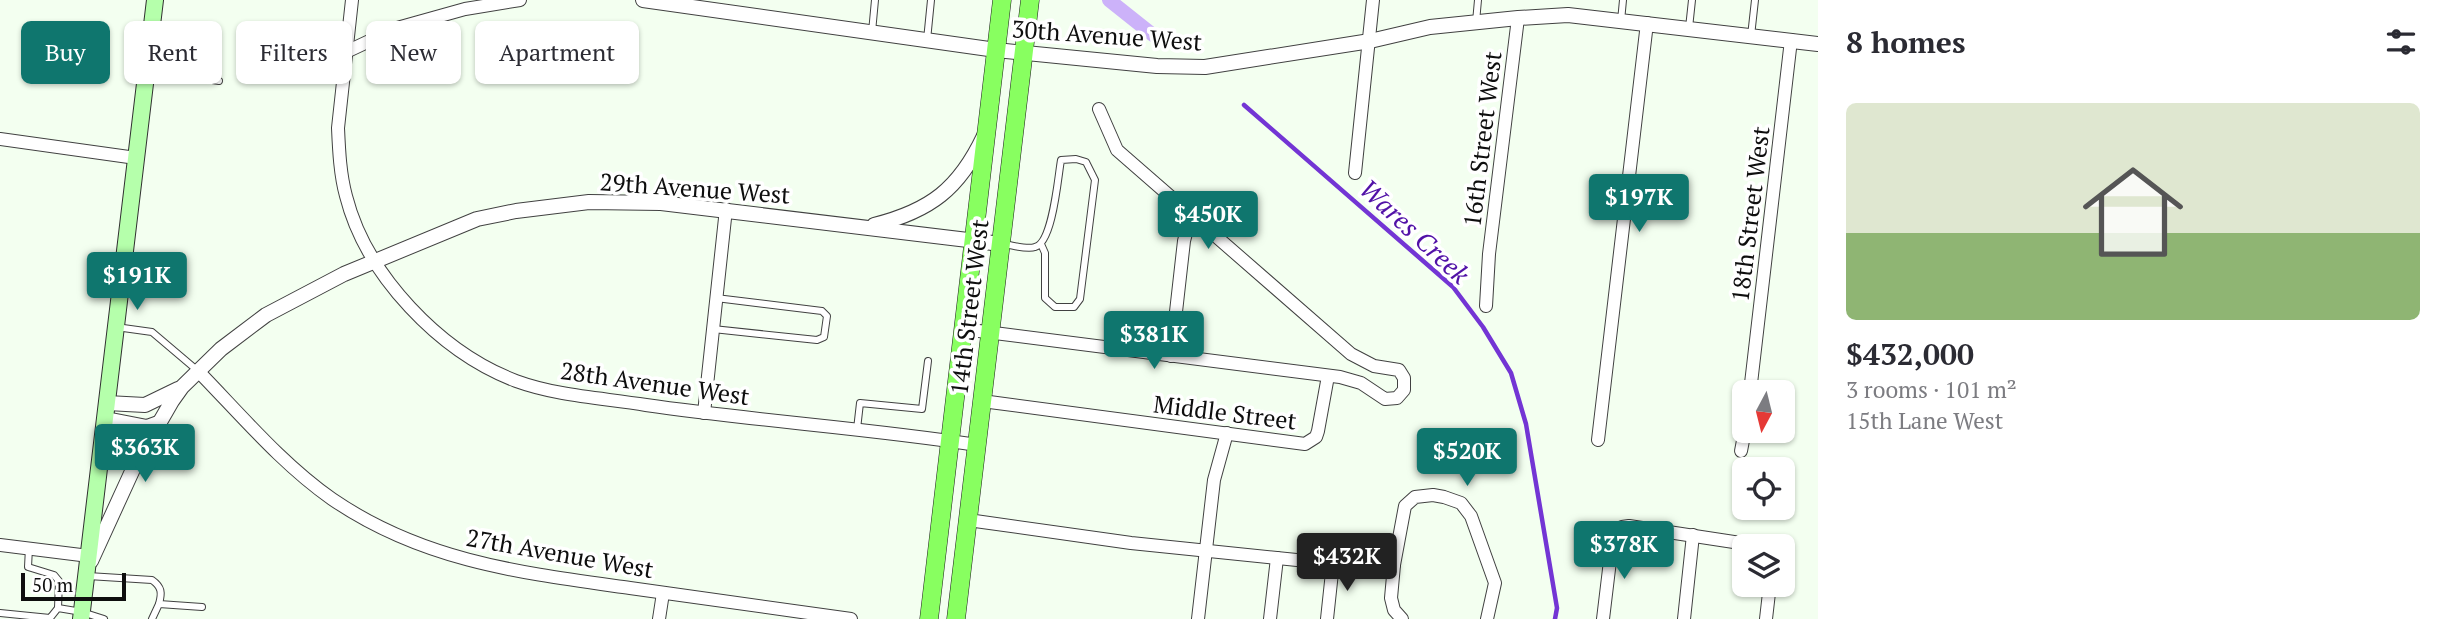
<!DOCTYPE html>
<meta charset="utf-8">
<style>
:root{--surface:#fff;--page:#f7f7f7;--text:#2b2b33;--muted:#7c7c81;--line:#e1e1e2;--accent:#0f766e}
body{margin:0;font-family:"PT Serif",serif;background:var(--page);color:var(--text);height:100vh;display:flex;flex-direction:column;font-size:26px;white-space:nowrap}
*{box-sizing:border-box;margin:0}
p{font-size:23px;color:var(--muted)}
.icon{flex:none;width:38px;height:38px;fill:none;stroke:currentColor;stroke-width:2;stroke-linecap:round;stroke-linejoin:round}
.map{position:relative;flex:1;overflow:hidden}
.details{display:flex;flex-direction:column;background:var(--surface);width:630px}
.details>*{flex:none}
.top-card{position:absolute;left:21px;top:21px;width:665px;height:63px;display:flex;gap:14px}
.needle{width:46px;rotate:187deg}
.controls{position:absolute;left:1732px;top:380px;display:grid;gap:14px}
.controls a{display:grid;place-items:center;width:63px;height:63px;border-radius:10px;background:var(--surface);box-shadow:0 2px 5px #0004;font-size:35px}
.scale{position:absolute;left:21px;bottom:18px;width:105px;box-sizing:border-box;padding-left:7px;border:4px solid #0e0e0e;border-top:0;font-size:19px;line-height:24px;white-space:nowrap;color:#0e0e0e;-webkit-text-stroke:5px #fff;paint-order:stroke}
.price{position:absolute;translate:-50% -60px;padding:0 16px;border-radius:7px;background:var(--accent);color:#fff;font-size:23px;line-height:46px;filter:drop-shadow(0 2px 4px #0008)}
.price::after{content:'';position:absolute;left:50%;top:42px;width:21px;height:16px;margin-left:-10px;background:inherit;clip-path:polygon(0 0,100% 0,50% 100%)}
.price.current{background:#222;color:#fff}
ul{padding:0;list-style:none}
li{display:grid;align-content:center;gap:14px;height:371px;padding:0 28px}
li+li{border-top:2px solid var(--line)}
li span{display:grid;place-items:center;height:217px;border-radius:10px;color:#555}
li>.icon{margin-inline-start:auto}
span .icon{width:126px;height:126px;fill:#fffc;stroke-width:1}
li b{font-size:30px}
h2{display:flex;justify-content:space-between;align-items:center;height:84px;padding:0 28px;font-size:30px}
.pill{padding:0 24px;border-radius:10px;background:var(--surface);box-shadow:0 2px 5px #0004;font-size:24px;line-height:63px}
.pill.current{background:var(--accent);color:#fff}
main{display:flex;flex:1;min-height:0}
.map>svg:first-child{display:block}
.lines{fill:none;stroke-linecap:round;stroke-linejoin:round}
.stream{stroke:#7335d4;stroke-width:4.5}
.canal{stroke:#ccb2f9;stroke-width:14}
.service-casing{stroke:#414141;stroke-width:8}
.minor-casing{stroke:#414141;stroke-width:14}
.tertiary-casing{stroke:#414141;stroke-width:16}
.secondary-casing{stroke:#303030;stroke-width:18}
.primary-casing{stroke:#1f1f1f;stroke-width:19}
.service{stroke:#fff;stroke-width:6}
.minor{stroke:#fff;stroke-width:12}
.tertiary{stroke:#fff;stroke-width:14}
.secondary{stroke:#b5ffab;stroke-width:16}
.primary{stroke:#88ff60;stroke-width:18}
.labels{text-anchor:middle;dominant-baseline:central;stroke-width:7;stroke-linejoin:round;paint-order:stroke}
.street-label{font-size:24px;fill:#0e0e0e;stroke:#fff}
.water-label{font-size:26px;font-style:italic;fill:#5111a7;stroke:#fff}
</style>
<main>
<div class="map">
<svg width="1818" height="619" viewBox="0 0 1818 619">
<rect width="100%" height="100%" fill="#f3fff0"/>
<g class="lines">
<path class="stream" d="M 1244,105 L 1453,287 L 1483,327 L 1511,373 L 1526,424 L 1557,608 L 1555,619"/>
<path class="canal" d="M 1109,0 L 1153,35"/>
<g class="service-casing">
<g id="service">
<path d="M 1621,21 L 1623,0"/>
<path d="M 1476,22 L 1478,0"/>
<path d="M 1689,28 L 1692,0"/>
<path d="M 872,32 L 875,0"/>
<path d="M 1751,36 L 1755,0"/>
<path d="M 927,40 L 931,0"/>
<path d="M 151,42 L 181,46 L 179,75"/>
<path d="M 148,71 L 219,81"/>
<path d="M 1003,244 C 1012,245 1027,250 1035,247 C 1053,243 1058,176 1061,160 L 1076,159 L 1086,162 L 1095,180 L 1080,299 L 1074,307 L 1055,307 L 1045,298 L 1045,253 L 1041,244"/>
<path d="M 116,327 L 152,332 L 198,371"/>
<path d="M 713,329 L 817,340 L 824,337 L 827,316 L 822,311 L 716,298"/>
<path d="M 857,429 L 860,403 L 922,409 L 928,361"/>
<path d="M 29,548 L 28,567 L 54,575 L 59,581 L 58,608"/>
<path d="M 88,576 L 152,580 C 162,587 162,593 159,604"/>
<path d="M 0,613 L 50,618 L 58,608 L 82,612 L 104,619"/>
<path d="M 152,619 L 159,604 L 202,607"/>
</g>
</g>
<g class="minor-casing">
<g id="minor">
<path d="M 352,0 L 338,128 C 339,150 340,174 346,196 C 366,275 440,352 516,381 C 557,396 603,398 646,405 C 756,421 867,428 977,445"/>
<path d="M 346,52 L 397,28 L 465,9 L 520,0"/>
<path d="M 0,139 L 136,158"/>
<path d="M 1355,173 L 1373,0"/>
<path d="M 1486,306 L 1489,254 L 1518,18"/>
<path d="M 963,329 L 1340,377 L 1361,383 L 1385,399 L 1397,398 L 1404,390 L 1404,378 L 1399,370 L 1374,366 L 1351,354 L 1117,150 L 1099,109"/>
<path d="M 1171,356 L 1184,241 L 1191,214"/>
<path d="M 198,371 C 241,415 282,464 332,499 C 424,562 523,573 630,588 C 704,599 778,609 851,619"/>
<path d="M 1750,392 L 1791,40"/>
<path d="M 982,401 L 1305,444 L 1316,437 L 1318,431 L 1328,376"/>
<path d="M 704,413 L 726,209"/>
<path d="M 1598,440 L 1647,23"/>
<path d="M 1741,451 L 1745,430"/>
<path d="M 968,520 L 1131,543 L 1326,563 L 1359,559 L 1394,565"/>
<path d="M 0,545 L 89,556"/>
<path d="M 659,619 L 663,593"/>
<path d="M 1198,619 L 1214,480 L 1227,433"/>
<path d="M 1270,619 L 1277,558"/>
<path d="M 1327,619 L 1333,563"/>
<path d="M 1402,619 L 1394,610 L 1391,598 L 1394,565 L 1405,506 L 1415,497 L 1433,495 L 1444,497 L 1461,503 L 1471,516 L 1495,583 L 1487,619"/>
<path d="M 1603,619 L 1613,536 L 1622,527 L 1629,526 L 1760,546"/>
<path d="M 1684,619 L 1693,535"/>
<path d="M 1766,619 L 1770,584"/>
</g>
</g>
<g class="tertiary-casing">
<g id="tertiary">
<path d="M 643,0 L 996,50 L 1157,66 L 1205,67 L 1370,41 L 1430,27 L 1518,18 L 1568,15 L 1818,44"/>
<path d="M 874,225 C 930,211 959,189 984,136"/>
<path d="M 107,403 L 145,405 L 178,389"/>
<path d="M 106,419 L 147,427 L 158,423"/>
<path d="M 91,561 L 134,467 L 172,401 L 182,387 L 221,349 L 266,315 L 344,274 L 477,219 L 516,211 L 589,202 L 661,203 L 1001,244"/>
</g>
</g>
<g class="secondary-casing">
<path id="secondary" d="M 81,619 L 155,0"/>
</g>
<g class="primary-casing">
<g id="primary">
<path d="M 929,619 L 1002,0"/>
<path d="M 956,619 L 1030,0"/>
</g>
</g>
<use href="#service" class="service"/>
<use href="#minor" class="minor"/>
<use href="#tertiary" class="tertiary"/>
<use href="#secondary" class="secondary"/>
<use href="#primary" class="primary"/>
</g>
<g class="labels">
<g class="street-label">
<text transform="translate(1107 35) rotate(4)">30th Avenue West</text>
<text transform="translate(1482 139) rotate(-83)">16th Street West</text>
<text transform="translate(695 188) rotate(4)">29th Avenue West</text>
<text transform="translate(1750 214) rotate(-83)">18th Street West</text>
<text transform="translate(969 307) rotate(-83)">14th Street West</text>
<text transform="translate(655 383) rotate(8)">28th Avenue West</text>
<text transform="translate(1225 412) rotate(7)">Middle Street</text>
<text transform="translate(560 553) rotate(10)">27th Avenue West</text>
</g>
<g class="water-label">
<text transform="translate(1415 231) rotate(43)">Wares Creek</text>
</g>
</g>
</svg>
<div class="controls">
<a><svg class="needle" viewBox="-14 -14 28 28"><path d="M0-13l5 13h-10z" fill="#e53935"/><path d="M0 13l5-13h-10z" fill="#7c7c81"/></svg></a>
<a><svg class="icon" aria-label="locate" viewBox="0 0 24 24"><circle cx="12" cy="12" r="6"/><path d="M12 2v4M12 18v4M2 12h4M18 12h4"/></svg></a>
<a><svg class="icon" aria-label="layers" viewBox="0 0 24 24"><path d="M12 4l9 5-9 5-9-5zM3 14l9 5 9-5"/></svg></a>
</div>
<div class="scale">50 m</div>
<b class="price" style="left:1639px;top:234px">$197K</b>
<b class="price" style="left:1208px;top:251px">$450K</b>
<b class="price" style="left:137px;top:312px">$191K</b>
<b class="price" style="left:1154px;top:371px">$381K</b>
<b class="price" style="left:145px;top:484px">$363K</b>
<b class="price" style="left:1467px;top:488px">$520K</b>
<b class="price" style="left:1624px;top:581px">$378K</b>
<b class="price current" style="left:1347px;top:593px">$432K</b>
<div class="top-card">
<a class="pill current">Buy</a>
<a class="pill">Rent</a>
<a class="pill">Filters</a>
<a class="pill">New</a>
<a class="pill">Apartment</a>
</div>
</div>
<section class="details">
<h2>8 homes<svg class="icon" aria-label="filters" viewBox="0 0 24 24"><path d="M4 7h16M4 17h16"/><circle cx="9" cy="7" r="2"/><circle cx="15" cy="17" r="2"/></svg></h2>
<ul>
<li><span style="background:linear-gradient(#dfe7d0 60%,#8fb573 0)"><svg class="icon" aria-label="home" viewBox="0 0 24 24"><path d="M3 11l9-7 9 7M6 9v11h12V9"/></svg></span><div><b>$432,000</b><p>3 rooms · 101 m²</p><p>15th Lane West</p></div></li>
</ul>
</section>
</main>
